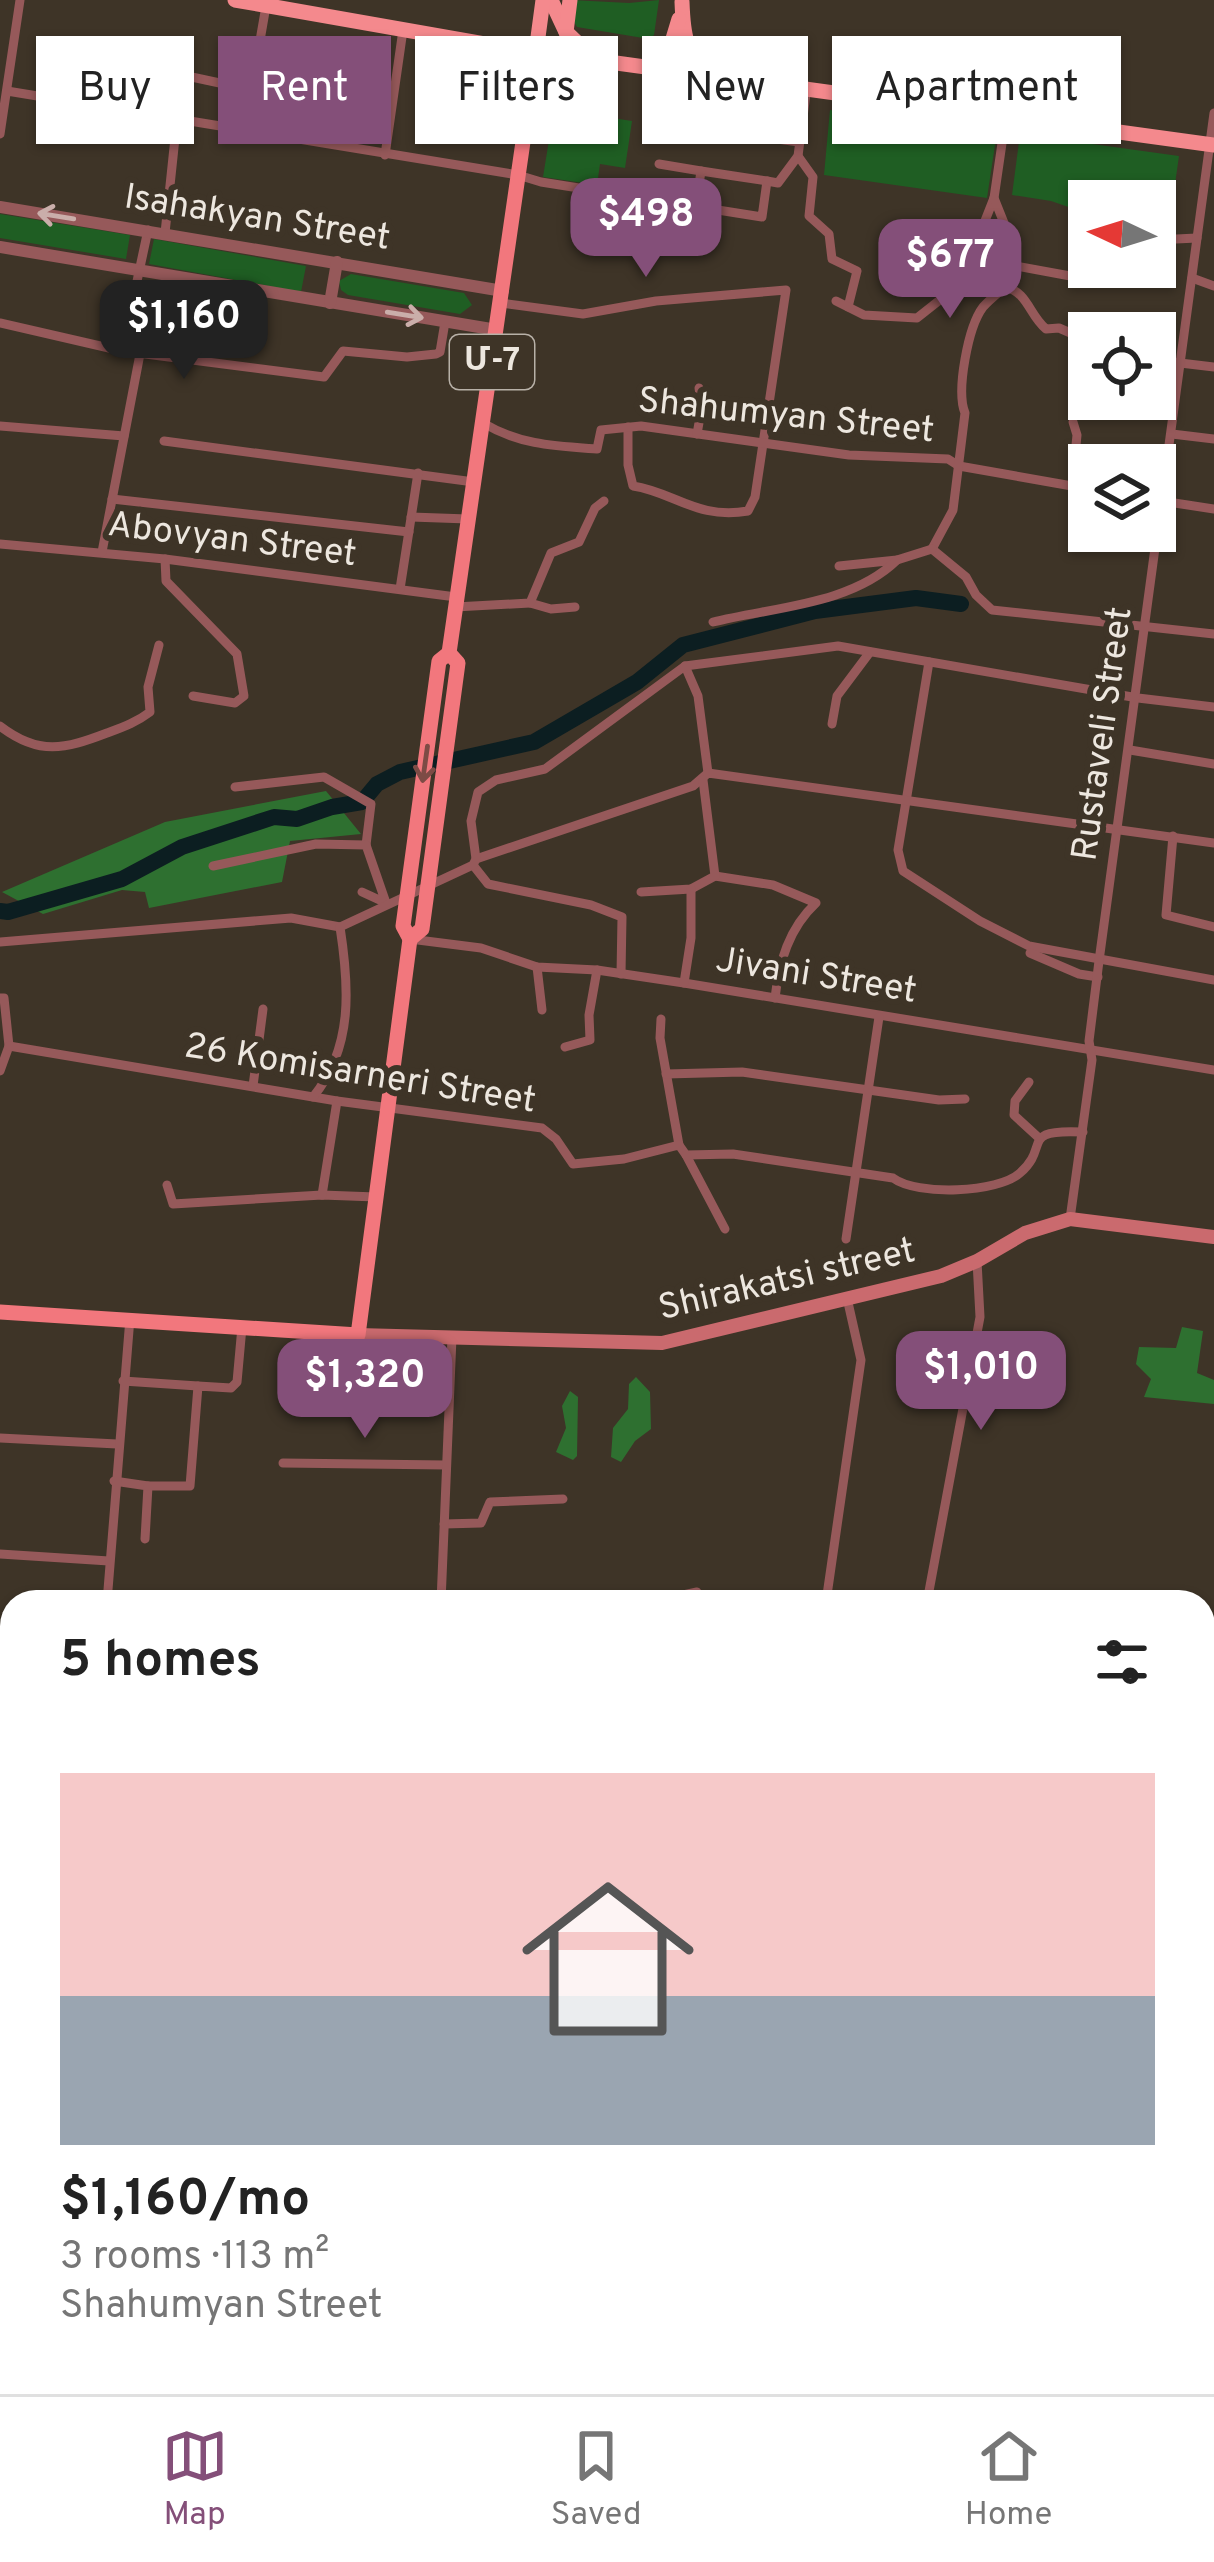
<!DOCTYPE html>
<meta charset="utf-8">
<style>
:root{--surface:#fff;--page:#f2f2f2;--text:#222;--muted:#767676;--line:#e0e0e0;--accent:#844f79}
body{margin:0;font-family:Overpass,"Noto Sans Armenian",sans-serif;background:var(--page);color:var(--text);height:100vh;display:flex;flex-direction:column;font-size:45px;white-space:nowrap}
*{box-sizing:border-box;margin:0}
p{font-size:39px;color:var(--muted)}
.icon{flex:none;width:66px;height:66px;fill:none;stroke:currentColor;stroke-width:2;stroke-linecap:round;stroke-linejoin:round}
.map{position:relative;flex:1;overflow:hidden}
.details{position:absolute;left:0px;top:1590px;width:1215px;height:804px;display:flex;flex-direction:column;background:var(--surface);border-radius:36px 36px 0 0;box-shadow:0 3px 9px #0004}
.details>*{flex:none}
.top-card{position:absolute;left:36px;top:36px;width:1143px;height:108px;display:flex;gap:24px}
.needle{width:78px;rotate:274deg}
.buttons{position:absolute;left:1068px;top:180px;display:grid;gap:24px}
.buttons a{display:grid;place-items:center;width:108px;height:108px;border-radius:0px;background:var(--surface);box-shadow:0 3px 9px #0004;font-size:60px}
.price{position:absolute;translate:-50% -102px;padding:0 27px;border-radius:24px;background:var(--accent);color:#fff;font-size:39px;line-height:78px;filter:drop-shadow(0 3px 6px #0008)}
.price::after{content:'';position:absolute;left:50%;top:72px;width:36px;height:27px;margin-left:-18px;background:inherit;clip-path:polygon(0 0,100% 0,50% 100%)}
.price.on{background:#222;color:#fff}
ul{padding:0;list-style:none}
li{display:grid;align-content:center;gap:24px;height:636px;padding:0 60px}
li+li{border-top:3px solid var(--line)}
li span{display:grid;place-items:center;height:372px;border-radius:0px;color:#555}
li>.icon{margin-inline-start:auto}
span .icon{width:216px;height:216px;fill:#fffc;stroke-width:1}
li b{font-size:51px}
h2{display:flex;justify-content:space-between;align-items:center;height:144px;padding:0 60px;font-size:51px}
.tag{padding:0 42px;border-radius:0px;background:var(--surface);box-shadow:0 3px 9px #0004;font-size:42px;line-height:108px}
.tag.on{background:var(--accent);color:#fff}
.tab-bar{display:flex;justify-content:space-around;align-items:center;height:168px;border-top:3px solid var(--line);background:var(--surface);font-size:33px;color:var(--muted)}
.tab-bar a{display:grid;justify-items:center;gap:6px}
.tab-bar .on{color:var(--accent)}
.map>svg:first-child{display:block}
.green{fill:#1f5e23}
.forest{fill:#2e7030}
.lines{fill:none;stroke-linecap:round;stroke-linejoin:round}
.river{stroke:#0c1e21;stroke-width:16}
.minor{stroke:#96595a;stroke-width:9}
.tertiary{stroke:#96595a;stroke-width:12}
.secondary{stroke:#ca6a6e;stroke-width:14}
.primary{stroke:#f2777d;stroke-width:15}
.trunk{stroke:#f4898d;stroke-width:15}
.primary-bridge{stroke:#f2777d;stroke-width:15}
.oneway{stroke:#caaeaa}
.oneway2{stroke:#7d4b45}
.labels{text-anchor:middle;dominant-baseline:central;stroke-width:12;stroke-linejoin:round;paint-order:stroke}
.shield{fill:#3e3427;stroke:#b8b1a8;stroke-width:3}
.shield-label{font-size:33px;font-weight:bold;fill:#ede7df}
.street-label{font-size:36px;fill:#ede7df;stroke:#3e3427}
</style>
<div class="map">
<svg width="1214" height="2394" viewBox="0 0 1214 2394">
<rect width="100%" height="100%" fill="#3e3427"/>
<g class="green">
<path d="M 571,0 L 629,3 L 659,0 L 654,35 L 649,39 L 577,27 L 569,13 Z"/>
<path d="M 554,109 L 632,121 L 625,168 L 600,164 L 597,185 L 543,177 Z"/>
<path d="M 830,110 L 997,132 L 987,198 L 824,175 Z"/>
<path d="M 1020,134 L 1179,156 L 1169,226 L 1155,224 L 1155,201 L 1089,201 L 1089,223 L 1083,222 L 1083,212 L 1051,201 L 1012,195 Z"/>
<path d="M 0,214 L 130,235 L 126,259 L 0,238 Z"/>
<path d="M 154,239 L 306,266 L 301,292 L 149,264 Z"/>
<path d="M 351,274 L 464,293 L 472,305 L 460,314 L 348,295 L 341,290 L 339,281 Z"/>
</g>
<g class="forest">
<path d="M 326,791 L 361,834 L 290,841 L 282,882 L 149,908 L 145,892 L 122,890 L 43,914 L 2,892 L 165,822 Z"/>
<path d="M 1182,1327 L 1203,1331 L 1197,1373 L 1214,1380 L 1214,1404 L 1144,1397 L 1151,1379 L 1136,1364 L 1139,1347 L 1176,1348 Z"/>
<path d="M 636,1377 L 650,1392 L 651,1429 L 635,1441 L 621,1462 L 611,1457 L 613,1428 L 628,1409 L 629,1384 Z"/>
<path d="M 570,1391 L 578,1397 L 577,1456 L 573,1460 L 556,1452 L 566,1428 L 562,1406 Z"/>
<path d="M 0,2024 L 12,2025 L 12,2154 L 0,2152 Z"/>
</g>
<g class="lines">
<g class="river">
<path d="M 0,911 L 8,912 L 122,879 L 182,847 L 274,817 L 297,819 L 332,807 L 362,802 L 377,784 L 400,772 L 534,742 L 637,682 L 683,645 L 815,611 L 916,598 L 961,604"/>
<path d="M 1203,2010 L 1214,2008"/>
<path d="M 0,2109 L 12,2107"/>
</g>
<g class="minor">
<path d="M 255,68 L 316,78"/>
<path d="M 159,70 L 229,85 L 254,75 L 266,6"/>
<path d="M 7,91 L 518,175 L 541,182 L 762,217 L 767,181 L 701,171 L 696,206"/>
<path d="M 689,127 L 799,142"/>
<path d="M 0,134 L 20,0"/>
<path d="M 385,155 L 403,30"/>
<path d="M 798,156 L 813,177 L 809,216 L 829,234 L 832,259 L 857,271 L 848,307"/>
<path d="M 659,164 L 701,171"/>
<path d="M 767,181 L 778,183 L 798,156 L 807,86"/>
<path d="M 165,233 L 177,119"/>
<path d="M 1155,240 L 1197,238"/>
<path d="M 1005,264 L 1092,280"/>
<path d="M 1192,278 L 1214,286"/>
<path d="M 1005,287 C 1028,292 1029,315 1046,329 L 1059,328 L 1089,341"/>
<path d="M 836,301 L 864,315 L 917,318 L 960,284 L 994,198"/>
<path d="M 501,303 L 583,314 L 656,301 L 786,290 L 755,497 L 748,511 C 697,520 674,492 633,486 L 628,465 L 628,427"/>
<path d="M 0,323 L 122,351 L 324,377 L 343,351 L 407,357 L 436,354 L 440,352 L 445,322"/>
<path d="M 122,351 L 148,230"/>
<path d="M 1155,360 L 1214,367"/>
<path d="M 483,423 C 520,445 555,446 597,449 L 601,430 L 641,426 L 849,455 L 948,459 L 959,466 L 1089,489"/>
<path d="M 0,426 L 124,436"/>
<path d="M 697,434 L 702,406 L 699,388"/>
<path d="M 1172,434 L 1214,439"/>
<path d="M 164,441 L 474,482"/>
<path d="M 1072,486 L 1077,435 L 1073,422"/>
<path d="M 112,499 L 409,532"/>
<path d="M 1155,500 L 1214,509"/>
<path d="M 411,517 L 468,519"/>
<path d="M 0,544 L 165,559 L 456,597"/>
<path d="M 932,549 L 953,510 L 965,413 C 956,391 968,327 983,307 C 989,300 998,293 1005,287 L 1006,228 L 994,198 L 1006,116"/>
<path d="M 932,549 L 966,577 L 976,595 L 992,610 L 1214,634"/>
<path d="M 102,552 L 140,354"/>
<path d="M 165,559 L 166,581 L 237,654 L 244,696 L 235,703 L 193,696"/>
<path d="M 839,566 L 897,560 L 932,549"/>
<path d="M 400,589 L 418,473"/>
<path d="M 530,603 L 551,609 L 575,607"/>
<path d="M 455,607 L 530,603 L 551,553 L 579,542 L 595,508 L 604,501"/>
<path d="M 713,622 C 773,607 851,605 897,560"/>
<path d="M 929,662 L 898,850 L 903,871 L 980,921 L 1029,946 L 1214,980"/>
<path d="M 685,666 L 698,696 L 708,773"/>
<path d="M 832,724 L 837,696 L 870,652"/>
<path d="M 0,726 C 39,756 65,749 107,733 C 123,727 137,722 150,712 L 148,687 L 159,645"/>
<path d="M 1130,750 L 1214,764"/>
<path d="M 235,787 L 324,777 L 371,804 L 366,845"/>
<path d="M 1173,836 L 1166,915 L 1214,927"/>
<path d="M 476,859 L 693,786 L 708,773 L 1214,843"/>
<path d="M 473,865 L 488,884 L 591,905 L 622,917 L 621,974"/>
<path d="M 213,866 L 316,844 L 366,845 L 386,903 L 362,892"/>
<path d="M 715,876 L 773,885 L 816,903 C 789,928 779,962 775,998"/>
<path d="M 641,892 L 691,889 L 715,876 L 703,780"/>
<path d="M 410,939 L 481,948 L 537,967 L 597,970 L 684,983 L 1214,1070"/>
<path d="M 0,942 L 291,918 L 340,927"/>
<path d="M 1030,953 L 1079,974 L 1098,977"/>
<path d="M 537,967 L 542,1010"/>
<path d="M 684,983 L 691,938 L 691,889"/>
<path d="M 0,998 L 4,998 L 9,1046 L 0,1071"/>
<path d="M 661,1019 L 660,1038 L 679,1145"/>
<path d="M 9,1046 L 337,1101 L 542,1128 L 556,1139 L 573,1164 L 624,1159 L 679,1145 L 686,1155 L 733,1154 L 893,1178 C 917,1196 998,1193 1020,1173 C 1051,1146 1018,1129 1083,1132"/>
<path d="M 565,1047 L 590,1040 L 589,1015 L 597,970"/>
<path d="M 666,1074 L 742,1072 L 939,1100 L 965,1099"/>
<path d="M 1029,1082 L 1015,1101 L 1014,1115 L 1039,1138"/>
<path d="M 253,1086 L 263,1009"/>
<path d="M 313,1097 C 354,1047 349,985 340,927 L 473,865 L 476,859 L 471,821 L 478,792 L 496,780 L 545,769 L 685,666 L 838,646 L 1138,698 L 1214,707"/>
<path d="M 686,1155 L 725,1229"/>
<path d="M 167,1185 L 173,1204 L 322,1195 L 376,1197"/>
<path d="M 322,1195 L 337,1101"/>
<path d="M 1070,1219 L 1092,1060 L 1089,1041 L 1099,961 L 1214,113"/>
<path d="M 846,1239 L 879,1017"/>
<path d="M 123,1381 L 198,1386"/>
<path d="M 0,1438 L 117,1444"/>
<path d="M 283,1463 L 446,1465"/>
<path d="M 114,1481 L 148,1486 L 145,1539"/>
<path d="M 148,1486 L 190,1486 L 198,1386 L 231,1388 L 237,1382 L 242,1327"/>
<path d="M 444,1524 L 481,1523 L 490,1502 L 563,1499"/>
<path d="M 0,1554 L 109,1561"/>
<path d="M 107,1602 L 130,1318"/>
<path d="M 441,1602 L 452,1337"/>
<path d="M 651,1602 L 697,1592"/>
<path d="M 826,1602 L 861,1360 L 847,1298"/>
<path d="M 927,1602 L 980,1317 L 977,1261"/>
<path d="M 0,1644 L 12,1645"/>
<path d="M 1203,1682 L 1214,1708"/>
<path d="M 0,1741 L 12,1742"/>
<path d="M 1203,1750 L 1214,1747"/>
<path d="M 1203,1813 L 1214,1813"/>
<path d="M 0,1919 L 12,1915"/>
<path d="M 1203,2072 L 1214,2068"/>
<path d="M 0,2140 L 12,2139"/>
<path d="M 0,2196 L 12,2193"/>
<path d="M 0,2346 L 12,2345"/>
</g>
<g class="tertiary">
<path d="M 0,207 L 503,291"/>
<path d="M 0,247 L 497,330"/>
<path d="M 330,303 L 337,262"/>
</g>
<path class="secondary" d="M 358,1335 L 662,1343 L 941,1276 L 977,1261 L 1025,1233 L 1070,1219 L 1214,1237"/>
<g class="primary">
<path d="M 449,653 L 536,52"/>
<path d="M 0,1312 L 358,1335 L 410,939"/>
</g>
<g class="trunk">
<path d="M 235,0 L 514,49 L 1214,145"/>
<path d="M 551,0 L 566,32 L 593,58"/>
<path d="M 682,2 C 683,30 684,59 714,69"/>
<path d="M 566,32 L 570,0"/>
<path d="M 536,52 L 543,0"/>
<path d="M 661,66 L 669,52 L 679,19"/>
</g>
<path class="primary-bridge" d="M 449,653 L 458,663 L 422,929 L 410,939 L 403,926 L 439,661 Z"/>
</g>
<defs><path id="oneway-shaft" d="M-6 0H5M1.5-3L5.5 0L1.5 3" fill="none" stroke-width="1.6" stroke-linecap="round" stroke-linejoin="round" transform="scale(3)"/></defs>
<g class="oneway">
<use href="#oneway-shaft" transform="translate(56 216) rotate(-171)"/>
<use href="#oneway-shaft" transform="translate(405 315) rotate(9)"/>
</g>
<use class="oneway2" href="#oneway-shaft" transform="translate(425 764) rotate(98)"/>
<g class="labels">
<rect class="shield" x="450" y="335" width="84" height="54" rx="9"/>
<g class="shield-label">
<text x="492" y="362">Մ-7</text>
</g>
<g class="street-label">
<text transform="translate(257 219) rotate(9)">Isahakyan Street</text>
<text transform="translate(786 417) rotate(6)">Shahumyan Street</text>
<text transform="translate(232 541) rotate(7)">Abovyan Street</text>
<text transform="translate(1104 734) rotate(-82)">Rustaveli Street</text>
<text transform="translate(816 977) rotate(9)">Jivani Street</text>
<text transform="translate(360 1075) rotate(9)">26 Komisarneri Street</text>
<text transform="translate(787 1281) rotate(-13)">Shirakatsi street</text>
</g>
</g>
</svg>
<div class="buttons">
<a><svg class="needle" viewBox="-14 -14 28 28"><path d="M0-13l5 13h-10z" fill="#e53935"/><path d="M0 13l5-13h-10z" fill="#767676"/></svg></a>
<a><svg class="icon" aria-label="locate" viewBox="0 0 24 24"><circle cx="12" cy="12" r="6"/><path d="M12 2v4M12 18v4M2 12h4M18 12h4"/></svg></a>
<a><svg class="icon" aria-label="layers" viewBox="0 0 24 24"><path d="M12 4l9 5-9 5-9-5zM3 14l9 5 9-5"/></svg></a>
</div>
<b class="price" style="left:646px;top:280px">$498</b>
<b class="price" style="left:950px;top:321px">$677</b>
<b class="price on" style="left:184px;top:382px">$1,160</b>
<b class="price" style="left:981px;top:1433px">$1,010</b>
<b class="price" style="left:365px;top:1441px">$1,320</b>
<div class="top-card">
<a class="tag">Buy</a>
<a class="tag on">Rent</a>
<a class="tag">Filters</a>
<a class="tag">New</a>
<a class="tag">Apartment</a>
</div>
<section class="details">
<h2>5 homes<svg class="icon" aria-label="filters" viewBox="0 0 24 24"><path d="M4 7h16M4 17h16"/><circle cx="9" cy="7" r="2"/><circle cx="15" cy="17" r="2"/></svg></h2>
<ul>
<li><span style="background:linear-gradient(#f6c9c9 60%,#9aa5b1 0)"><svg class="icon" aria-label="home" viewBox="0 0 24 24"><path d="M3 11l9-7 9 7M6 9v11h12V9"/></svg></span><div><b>$1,160/mo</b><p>3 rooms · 113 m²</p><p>Shahumyan Street</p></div></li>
</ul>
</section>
</div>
<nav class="tab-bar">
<a class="on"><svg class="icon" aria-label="map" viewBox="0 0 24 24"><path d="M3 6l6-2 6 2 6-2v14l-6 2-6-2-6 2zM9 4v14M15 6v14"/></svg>Map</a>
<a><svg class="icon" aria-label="saved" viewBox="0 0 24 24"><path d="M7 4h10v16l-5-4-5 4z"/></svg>Saved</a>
<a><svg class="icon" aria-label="home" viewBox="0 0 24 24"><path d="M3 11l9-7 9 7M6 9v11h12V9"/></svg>Home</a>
</nav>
